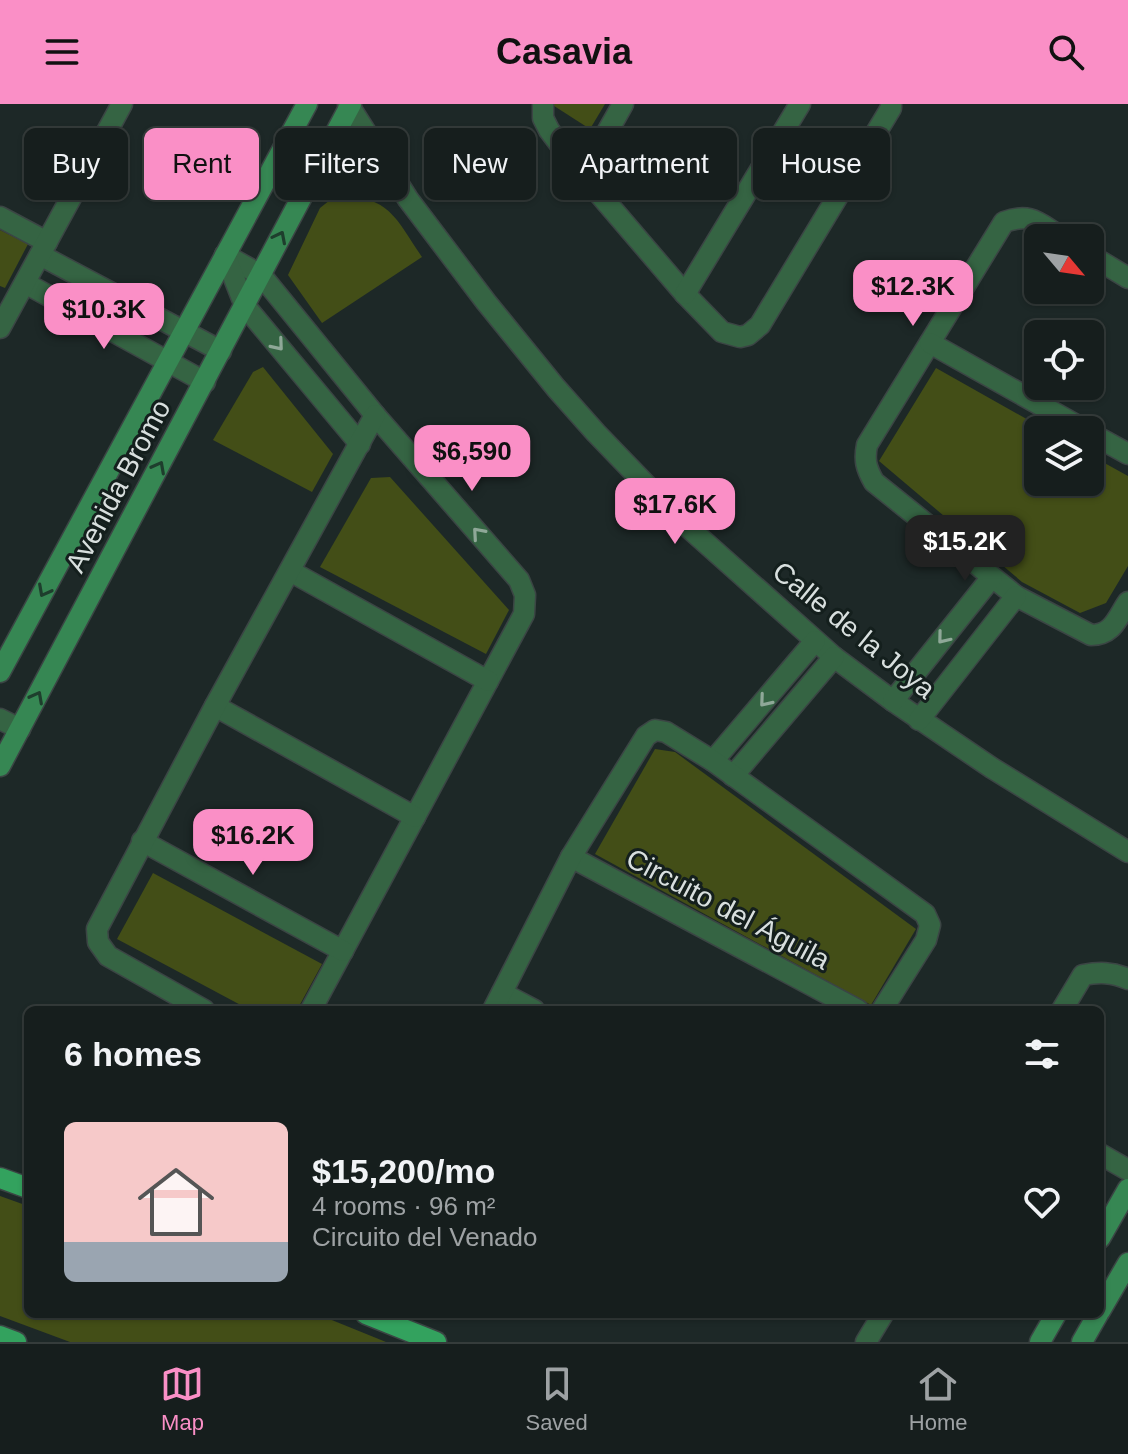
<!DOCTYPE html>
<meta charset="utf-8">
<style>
:root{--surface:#161e1d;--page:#1f2726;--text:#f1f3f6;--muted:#9ea2a4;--line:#353c3b;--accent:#fa8fc6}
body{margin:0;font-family:Helvetica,sans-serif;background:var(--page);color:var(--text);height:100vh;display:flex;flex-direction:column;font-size:30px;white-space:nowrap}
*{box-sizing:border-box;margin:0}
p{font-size:26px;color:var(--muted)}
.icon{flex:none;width:44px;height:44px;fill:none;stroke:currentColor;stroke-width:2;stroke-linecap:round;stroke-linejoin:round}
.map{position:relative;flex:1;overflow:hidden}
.side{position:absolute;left:24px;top:902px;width:1080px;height:312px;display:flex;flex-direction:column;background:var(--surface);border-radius:12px;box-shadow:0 2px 6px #0004,0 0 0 2px var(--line)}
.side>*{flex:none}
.top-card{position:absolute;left:24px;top:24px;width:1080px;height:72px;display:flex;gap:16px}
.needle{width:52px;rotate:119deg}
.tools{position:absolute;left:1024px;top:120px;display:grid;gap:16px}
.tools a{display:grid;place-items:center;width:80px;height:80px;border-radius:12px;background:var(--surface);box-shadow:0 2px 6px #0004,0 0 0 2px var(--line);font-size:40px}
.price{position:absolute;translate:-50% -68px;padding:0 18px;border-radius:16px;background:var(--accent);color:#111;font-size:26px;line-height:52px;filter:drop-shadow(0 2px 4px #0008)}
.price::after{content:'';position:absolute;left:50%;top:48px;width:24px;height:18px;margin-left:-12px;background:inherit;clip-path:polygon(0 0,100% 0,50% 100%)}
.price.active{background:#222;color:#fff}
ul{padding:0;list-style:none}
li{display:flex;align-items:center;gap:24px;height:200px;padding:0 40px}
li+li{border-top:2px solid var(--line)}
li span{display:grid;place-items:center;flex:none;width:224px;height:160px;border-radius:12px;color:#555}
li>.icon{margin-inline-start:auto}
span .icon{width:96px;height:96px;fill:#fffc;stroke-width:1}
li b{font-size:34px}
h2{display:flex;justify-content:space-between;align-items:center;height:96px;padding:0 40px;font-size:34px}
.tag{padding:0 28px;border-radius:12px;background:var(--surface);box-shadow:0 2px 6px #0004,0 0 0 2px var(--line);font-size:28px;line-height:72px}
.tag.active{background:var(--accent);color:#111}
header{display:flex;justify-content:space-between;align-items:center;height:104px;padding:0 40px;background:var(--accent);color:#111;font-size:36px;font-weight:700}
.menu{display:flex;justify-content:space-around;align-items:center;height:112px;border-top:2px solid var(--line);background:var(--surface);font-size:22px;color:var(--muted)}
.menu a{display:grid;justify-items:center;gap:4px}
.menu .active{color:var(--accent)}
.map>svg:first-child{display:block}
.green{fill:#434e17}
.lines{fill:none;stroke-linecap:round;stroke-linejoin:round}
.street-casing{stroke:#3b4544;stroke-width:23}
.secondary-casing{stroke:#3b4544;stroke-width:23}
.primary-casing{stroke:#3b4544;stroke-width:23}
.street{stroke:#356443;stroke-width:20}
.secondary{stroke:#368753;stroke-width:20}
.primary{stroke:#33a25e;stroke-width:20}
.oneway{stroke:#1e3e2d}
.oneway2{stroke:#8fa898}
.labels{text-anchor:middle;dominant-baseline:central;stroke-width:6;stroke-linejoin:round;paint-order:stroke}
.street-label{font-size:28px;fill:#d8dfde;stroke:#141f1d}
</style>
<header><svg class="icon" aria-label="menu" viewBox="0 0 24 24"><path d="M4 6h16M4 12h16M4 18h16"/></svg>Casavia<svg class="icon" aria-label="search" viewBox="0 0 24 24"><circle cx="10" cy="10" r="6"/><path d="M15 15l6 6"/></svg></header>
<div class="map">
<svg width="1128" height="1238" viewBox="0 0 1128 1238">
<rect width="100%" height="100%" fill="#1d2827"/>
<g class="green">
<path d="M 551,0 L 605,0 L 590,25 Z"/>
<path d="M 335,92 C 389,91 395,113 422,153 L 322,219 L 288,171 L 320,104 Z"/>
<path d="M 0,126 L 28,140 L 5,184 L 0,182 Z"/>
<path d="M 263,263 L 333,350 L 312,388 L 213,336 L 253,268 Z"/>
<path d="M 936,264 L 1046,326 L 1038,326 L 1038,378 L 1090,378 L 1090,351 L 1128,372 L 1128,462 L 1106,499 L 1080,509 L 1022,478 L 879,357 Z"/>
<path d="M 390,373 L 509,506 L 486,550 L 320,463 L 371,374 Z"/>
<path d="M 655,645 L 675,648 L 916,825 L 871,901 L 595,750 Z"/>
<path d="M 153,769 L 322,860 L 297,906 L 250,906 L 117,835 Z"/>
<path d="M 0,1092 L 28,1102 L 28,1210 L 317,1210 L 386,1238 L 70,1238 L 0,1212 Z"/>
</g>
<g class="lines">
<g class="street-casing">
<g id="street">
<path d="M 348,0 L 408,95 L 486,198 L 556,284 L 596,329 L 681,417 L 834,553 L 893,597 L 992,664 L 1128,748"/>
<path d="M 543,0 L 543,14 L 549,26 L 583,71 L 685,190 L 722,228 L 740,233 L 748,231 L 760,221 L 891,4 L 891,0"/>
<path d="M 583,71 L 623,0"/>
<path d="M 0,113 L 47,138"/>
<path d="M 1063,134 C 1039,120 1032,108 1004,118 L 867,341 C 864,356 866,364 874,378 L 1016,492 L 1091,531 C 1113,531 1117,514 1128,498"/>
<path d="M 40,151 L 221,247"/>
<path d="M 225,151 L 261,171 L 375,311 L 519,476 L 525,491 L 524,510 L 311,906"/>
<path d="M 225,151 L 245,202 L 360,340"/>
<path d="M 1090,151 L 1128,174"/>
<path d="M 25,179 L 205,278"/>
<path d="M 685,190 L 800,0"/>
<path d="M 0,224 L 122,0"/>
<path d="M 930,239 L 1085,326"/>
<path d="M 1090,329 L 1128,350"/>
<path d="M 290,467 L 488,577"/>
<path d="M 893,597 L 992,473"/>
<path d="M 215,602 L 415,713"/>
<path d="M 0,615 L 20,625"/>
<path d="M 919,616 L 1016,492"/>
<path d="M 713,657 L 815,537"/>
<path d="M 733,672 L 834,553"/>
<path d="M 142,737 L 343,847"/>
<path d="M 571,753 L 858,906"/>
<path d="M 502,889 L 534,906"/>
<path d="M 204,906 L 108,852 L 98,838 L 97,825 L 215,602 L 375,311"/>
<path d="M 493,906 L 571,753 L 646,632 L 655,626 L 666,628 L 713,657 L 925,810 L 930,821 L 926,836 L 882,906"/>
<path d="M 1062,906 L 1083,871 C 1099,868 1112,868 1128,875"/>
<path d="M 1100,1050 L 1128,1066"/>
<path d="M 866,1238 L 883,1210"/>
</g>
</g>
<g class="secondary-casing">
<g id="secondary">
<path d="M 0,568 L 307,0"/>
<path d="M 0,662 L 351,0"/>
<path d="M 1100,1134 L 1128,1085"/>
<path d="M 1100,1207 L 1128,1159"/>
<path d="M 1040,1238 L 1056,1210"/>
<path d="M 1082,1238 L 1098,1210"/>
</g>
</g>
<g class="primary-casing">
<g id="primary">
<path d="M 0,1074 L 28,1084"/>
<path d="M 366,1210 L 436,1238"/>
<path d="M 0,1232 L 16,1238"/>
</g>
</g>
<use href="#street" class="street"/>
<use href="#secondary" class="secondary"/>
<use href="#primary" class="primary"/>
</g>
<defs><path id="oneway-chevron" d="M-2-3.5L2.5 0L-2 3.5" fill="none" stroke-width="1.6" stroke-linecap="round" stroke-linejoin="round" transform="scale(2)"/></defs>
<g class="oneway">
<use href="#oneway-chevron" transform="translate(280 133) rotate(-63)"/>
<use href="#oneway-chevron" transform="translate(159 363) rotate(-62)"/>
<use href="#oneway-chevron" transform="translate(44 487) rotate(118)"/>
<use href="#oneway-chevron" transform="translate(37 593) rotate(-62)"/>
</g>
<g class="oneway2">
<use href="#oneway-chevron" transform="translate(278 241) rotate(50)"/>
<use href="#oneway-chevron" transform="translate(478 429) rotate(-131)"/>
<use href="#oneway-chevron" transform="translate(943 534) rotate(129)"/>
<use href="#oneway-chevron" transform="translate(765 597) rotate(130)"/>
</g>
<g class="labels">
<g class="street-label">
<text transform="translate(118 382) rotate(-62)">Avenida Bromo</text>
<text transform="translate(854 526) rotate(39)">Calle de la Joya</text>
<text transform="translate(728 805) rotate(28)">Circuito del Águila</text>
</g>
</g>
</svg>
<div class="tools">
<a><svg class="needle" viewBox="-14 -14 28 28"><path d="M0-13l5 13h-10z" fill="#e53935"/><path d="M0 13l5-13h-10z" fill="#9ea2a4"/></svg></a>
<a><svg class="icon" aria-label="locate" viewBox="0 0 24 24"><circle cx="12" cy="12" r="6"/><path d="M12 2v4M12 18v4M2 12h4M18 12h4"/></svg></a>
<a><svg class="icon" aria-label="layers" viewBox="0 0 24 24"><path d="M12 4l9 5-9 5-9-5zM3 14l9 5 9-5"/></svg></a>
</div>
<b class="price" style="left:913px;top:224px">$12.3K</b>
<b class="price" style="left:104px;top:247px">$10.3K</b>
<b class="price" style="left:472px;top:389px">$6,590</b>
<b class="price" style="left:675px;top:442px">$17.6K</b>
<b class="price active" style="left:965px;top:479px">$15.2K</b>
<b class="price" style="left:253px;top:773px">$16.2K</b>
<div class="top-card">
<a class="tag">Buy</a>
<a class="tag active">Rent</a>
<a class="tag">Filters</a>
<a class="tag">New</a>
<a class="tag">Apartment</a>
<a class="tag">House</a>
</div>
<section class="side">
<h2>6 homes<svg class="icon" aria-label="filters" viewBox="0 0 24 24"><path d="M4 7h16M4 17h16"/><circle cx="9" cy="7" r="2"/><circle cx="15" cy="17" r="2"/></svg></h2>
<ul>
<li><span style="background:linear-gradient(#f6c9c9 75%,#9aa5b1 0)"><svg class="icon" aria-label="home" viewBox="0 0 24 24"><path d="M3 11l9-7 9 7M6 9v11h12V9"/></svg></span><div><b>$15,200/mo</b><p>4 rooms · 96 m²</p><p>Circuito del Venado</p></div><svg class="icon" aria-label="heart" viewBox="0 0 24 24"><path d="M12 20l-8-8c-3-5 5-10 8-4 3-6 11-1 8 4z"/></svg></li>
</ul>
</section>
</div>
<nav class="menu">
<a class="active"><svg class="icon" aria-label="map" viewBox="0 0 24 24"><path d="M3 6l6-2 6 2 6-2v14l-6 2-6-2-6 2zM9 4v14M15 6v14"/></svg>Map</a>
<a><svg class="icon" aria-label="saved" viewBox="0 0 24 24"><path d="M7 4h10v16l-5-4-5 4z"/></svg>Saved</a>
<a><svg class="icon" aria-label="home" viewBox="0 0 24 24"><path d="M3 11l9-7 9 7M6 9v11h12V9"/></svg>Home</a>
</nav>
